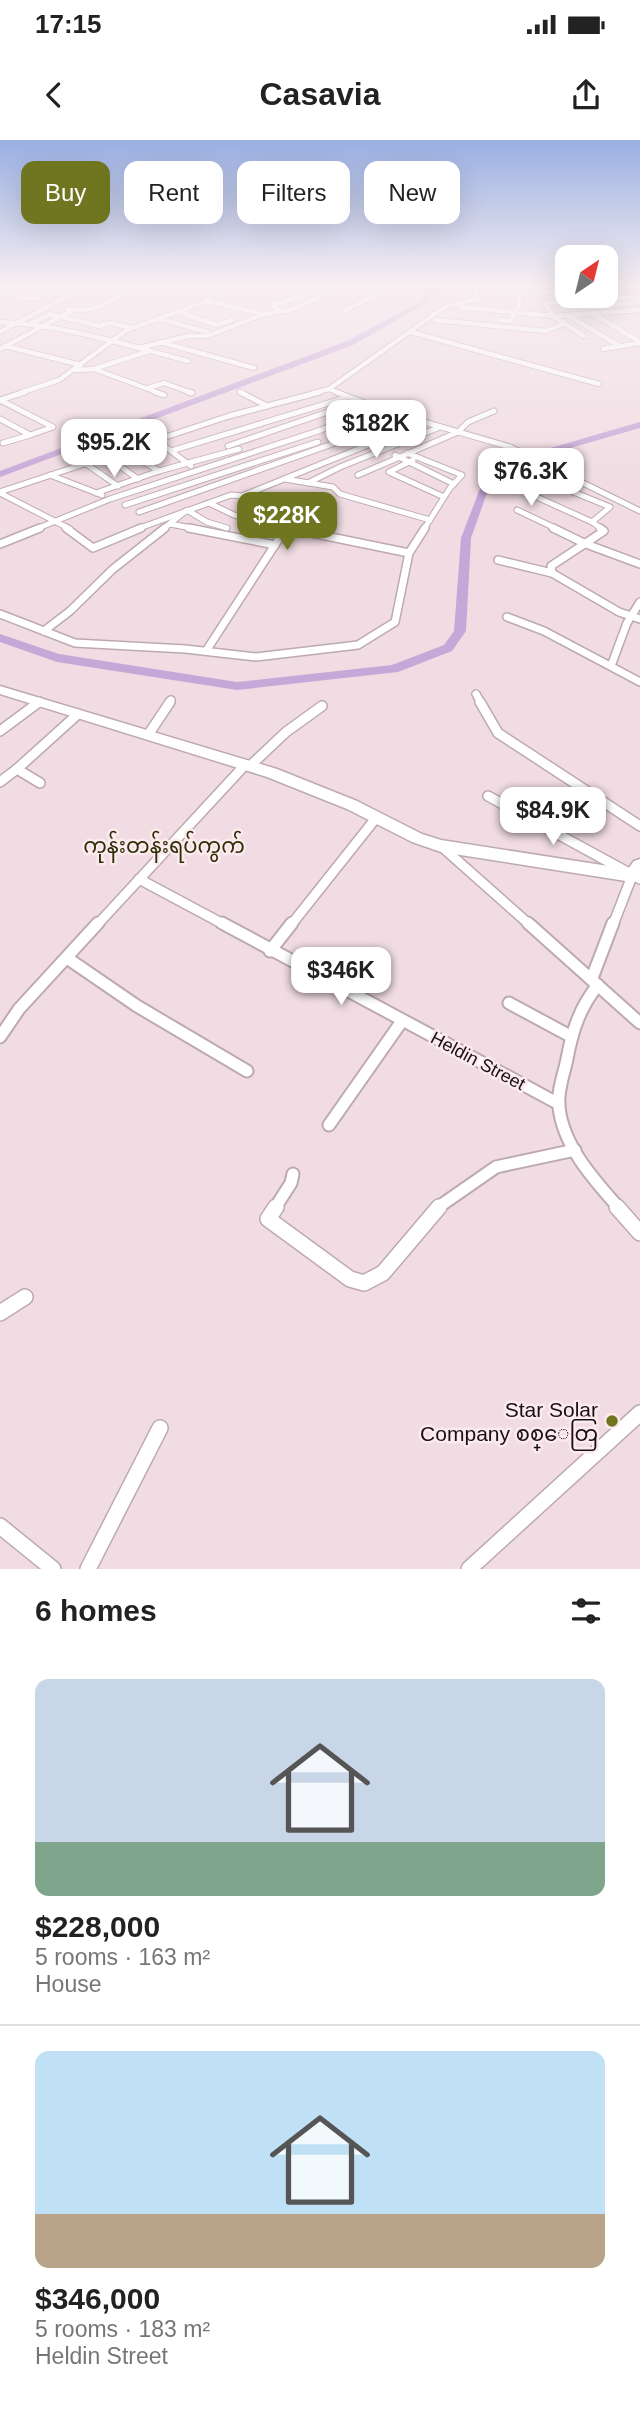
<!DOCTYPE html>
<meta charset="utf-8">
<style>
:root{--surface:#fff;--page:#f6f6f6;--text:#222;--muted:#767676;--line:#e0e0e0;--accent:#6f761f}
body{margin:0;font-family:Helvetica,"Noto Sans Myanmar",sans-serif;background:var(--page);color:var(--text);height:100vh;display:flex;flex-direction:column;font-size:26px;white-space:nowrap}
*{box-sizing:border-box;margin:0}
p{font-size:23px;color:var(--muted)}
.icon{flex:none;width:38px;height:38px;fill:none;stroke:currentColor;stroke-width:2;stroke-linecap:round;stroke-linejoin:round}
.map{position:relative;height:1429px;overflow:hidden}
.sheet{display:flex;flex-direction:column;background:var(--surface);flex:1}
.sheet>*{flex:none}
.banner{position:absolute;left:21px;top:21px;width:598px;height:63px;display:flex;gap:14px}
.needle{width:46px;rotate:35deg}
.tools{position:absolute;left:555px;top:105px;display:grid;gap:14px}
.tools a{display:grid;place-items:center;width:63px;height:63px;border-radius:14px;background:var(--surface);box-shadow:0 7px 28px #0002;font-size:35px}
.price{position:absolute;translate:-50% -60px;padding:0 16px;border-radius:14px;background:#fff;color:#222;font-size:23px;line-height:46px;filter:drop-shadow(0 2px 4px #0008)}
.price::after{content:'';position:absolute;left:50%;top:42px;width:21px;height:16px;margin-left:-10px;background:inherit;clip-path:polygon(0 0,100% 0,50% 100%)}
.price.active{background:var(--accent);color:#fff}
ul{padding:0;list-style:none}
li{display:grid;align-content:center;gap:14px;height:371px;padding:0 35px}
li+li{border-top:2px solid var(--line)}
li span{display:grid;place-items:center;height:217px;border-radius:14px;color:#555}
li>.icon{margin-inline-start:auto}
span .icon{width:126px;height:126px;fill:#fffc;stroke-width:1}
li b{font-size:30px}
h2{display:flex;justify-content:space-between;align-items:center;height:84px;padding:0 35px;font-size:30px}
.chip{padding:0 24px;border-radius:14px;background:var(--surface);box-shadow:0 7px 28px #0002;font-size:24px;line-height:63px}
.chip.active{background:var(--accent);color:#fff}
.status{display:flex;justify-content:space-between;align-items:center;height:49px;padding:0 35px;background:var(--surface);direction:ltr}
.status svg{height:19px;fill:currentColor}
header{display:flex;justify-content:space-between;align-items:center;height:91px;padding:0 35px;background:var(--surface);font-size:32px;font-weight:600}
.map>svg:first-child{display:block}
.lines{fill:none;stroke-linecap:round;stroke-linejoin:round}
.river{fill:#c5a7d8;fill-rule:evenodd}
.street-far5-casing{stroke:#bdaaaf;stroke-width:6}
.street-far4-casing{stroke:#bdaaaf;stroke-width:7}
.street-far3-casing{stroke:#bdaaaf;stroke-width:10}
.street-far2-casing{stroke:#bdaaaf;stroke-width:12}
.street-far1-casing{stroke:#bdaaaf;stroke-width:15}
.street-casing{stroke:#bdaaaf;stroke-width:18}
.primary-casing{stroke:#bdaaaf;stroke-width:3}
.street-far5{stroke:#fff;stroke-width:4.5}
.street-far4{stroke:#fff;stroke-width:5}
.street-far3{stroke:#fff;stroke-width:7}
.street-far2{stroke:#fff;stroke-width:9}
.street-far1{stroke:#fff;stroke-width:11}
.street{stroke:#fff;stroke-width:15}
.primary{fill:#fff;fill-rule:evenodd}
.poi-dot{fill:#6f761f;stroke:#fdeaef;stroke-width:2.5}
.labels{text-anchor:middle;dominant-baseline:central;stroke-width:5;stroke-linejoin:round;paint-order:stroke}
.street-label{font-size:18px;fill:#171113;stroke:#fdeaef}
.quarter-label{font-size:21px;fill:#2c2f05;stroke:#fdeaef}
.near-poi-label{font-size:21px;fill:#171113;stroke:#fdeaef;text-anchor:end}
</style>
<div class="status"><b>17:15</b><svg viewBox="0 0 49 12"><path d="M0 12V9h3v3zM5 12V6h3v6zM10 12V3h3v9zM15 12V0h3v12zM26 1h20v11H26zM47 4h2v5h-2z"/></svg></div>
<header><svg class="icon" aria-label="back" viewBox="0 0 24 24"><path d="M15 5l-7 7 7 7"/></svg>Casavia<svg class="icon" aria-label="share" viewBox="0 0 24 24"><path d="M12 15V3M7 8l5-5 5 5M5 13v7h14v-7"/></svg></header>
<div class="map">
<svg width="640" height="1429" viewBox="0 0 640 1429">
<rect width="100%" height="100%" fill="#f0dce2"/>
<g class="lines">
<g class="river">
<path d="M 435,146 L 441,146 L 426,163 L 353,205 L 0,337 L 0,331 L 347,201 L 422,161 Z"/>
<path d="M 640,282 L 640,288 L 546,315 L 488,350 L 471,398 L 466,491 L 452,511 L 398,532 L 237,550 L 57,522 L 0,502 L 0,494 L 59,514 L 237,542 L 392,525 L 444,505 L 454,491 L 461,398 L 481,346 L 540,311 Z"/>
</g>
<g class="street-far5-casing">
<g id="street-far5">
<path d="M 481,146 L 520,151 C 521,164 517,171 509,181 L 499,180"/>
<path d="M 518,146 L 520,151 L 553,152 L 557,156 L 566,157"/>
<path d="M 558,146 L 560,149 L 567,149"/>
<path d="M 0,150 L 14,146"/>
<path d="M 0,153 L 30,159 L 40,158 L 49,149 L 66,146"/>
<path d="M 207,161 L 264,174"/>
<path d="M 460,167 L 553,176 L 640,170"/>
<path d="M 591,167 L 639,162"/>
<path d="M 68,169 C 93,173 112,164 129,146"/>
<path d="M 279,170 L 273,165 L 332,146"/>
<path d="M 344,171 L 392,146"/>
<path d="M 178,172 L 217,185 L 232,180"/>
<path d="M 592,173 L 640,202"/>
<path d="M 569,176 L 620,206"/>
<path d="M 159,179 L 208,192"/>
<path d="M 435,180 L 546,191 L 563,184"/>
<path d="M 0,182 C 63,185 127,205 188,221"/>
<path d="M 30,184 L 50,174 L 99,186 L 110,183 L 132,188"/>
<path d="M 0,192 L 83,148 L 72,146"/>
<path d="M 411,192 L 599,244"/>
<path d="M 584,196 L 553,176 L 545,163 L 640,157"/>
<path d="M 160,202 L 254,228"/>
<path d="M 5,206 L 81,225"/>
<path d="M 139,208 L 188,196 L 207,196 L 265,174 L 290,170 L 346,146"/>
<path d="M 0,209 L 73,170"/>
<path d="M 603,209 L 640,203"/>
<path d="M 94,229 L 149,211"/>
<path d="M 75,230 L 94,229 L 159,253"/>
<path d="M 148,248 L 164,243 L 192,253"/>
<path d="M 329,249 L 340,253"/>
<path d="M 240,252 L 243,253"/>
<path d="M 20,253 L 59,240 L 127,190 L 205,162 L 219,146"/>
<path d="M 313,253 L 329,249 L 446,166 L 478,159 L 473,146"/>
</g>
</g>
<g class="street-far4-casing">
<g id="street-far4">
<path d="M 155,252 L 164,255"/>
<path d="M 188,252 L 192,253"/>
<path d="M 240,252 L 267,266"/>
<path d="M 336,252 L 383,270 L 510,307 L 640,371"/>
<path d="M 0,260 L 25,252"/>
<path d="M 0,260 L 53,287 L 30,295 L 0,279"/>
<path d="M 155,299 L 191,326"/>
<path d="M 3,303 L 30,295"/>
<path d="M 228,306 L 360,261"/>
<path d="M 124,310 L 159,331"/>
<path d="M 171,311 L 348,257"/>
<path d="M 407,313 L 462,335 L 450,348 L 424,389"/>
<path d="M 395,315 L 454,344"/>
<path d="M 106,316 L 138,339"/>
<path d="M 413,320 L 389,332 L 444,357"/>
<path d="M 85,323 L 118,346"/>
<path d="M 50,335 L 102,355"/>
<path d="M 358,335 L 458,292 L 468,282 L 494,271"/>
<path d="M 539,338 L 610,367 L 592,382 L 602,389"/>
<path d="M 285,339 L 333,347 L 340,354 L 430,380"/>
<path d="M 549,342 L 528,353 L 592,382"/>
<path d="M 308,343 L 340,327 L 440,287"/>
<path d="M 0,352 L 229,276 L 320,252"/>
<path d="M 0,353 L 70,389"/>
<path d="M 96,353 L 159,331 L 239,309"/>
<path d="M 209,363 L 234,375 L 286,389"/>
<path d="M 125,365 L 318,302"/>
<path d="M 517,370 L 557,389"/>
<path d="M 139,372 L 406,278"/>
<path d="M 170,384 L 197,389"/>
<path d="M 287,388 L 294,389"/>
<path d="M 36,389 L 110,359 L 321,290 L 374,267"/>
<path d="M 137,389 L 231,355 L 242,356 L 425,282"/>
<path d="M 163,389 L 187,370 L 207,382 L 227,388"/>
</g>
</g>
<g class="street-far3-casing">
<g id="street-far3">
<path d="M 66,388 L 93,408 L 141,388"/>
<path d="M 189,388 L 275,405"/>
<path d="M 287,388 L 409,413"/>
<path d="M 553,388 L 586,404 L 640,424"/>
<path d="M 0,404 L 40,388"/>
<path d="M 498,420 L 552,433 L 619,472 L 640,479"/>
<path d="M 552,433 L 551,426 L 604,391 L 600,388"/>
<path d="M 0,474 L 75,503 L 185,509 L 256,517 L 358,505 L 395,482 L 409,413 L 425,388"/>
<path d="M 507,477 L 544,491 L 640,542"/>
<path d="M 44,491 L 70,471 L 113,429 L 165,388"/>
<path d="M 206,511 L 286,388"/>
<path d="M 611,526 L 627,483 L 640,462"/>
<path d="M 476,554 L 481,563"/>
<path d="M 169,563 L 171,560"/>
</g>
</g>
<g class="street-far2-casing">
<g id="street-far2">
<path d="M 480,562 L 498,593 L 640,686"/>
<path d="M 0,591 L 39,562"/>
<path d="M 148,595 L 170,562"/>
<path d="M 250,626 L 286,592 L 322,566"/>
<path d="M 0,642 L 17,629"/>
<path d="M 40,643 L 17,629 L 78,574"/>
<path d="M 488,656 L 640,739"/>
<path d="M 441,706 L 530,785"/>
<path d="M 139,739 L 225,785"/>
<path d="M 97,785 L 245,625"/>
<path d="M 291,785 L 376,678"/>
<path d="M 613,785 L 632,736"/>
</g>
</g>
<g class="street-far1-casing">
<g id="street-far1">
<path d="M 222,783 L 559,964"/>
<path d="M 528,783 L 640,883"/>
<path d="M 270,811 L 292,783"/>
<path d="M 67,818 L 137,866 L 247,931"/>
<path d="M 592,838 L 613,783"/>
<path d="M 598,845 C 580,867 572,891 567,919 C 564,934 557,951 559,967 C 563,1006 594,1040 619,1068"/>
<path d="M 509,863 L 572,897"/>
<path d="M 0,897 L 19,869 L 98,783"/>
<path d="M 329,985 L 402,881"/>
<path d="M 275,1068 L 291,1043 L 293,1034"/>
<path d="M 437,1068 L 496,1027 L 575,1010"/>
</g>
</g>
<g class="street-casing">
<g id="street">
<path d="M 276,1067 L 268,1079 L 350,1139 L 364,1143 L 383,1133 L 439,1067"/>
<path d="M 617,1067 L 640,1093"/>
<path d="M 0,1173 L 25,1157"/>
<path d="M 0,1386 L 53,1429"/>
<path d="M 88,1429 L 160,1288"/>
<path d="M 469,1429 L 640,1273"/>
</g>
</g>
<g class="primary-casing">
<path id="primary" d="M 0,546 L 277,629 L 357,661 L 422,694 L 441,700 L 628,729 L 634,721 L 640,719 L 640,737 L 632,742 L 441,712 L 412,702 L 347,669 L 267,637 L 0,554 Z"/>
</g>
<use href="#street-far5" class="street-far5"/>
<use href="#street-far4" class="street-far4"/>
<use href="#street-far3" class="street-far3"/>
<use href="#street-far2" class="street-far2"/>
<use href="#street-far1" class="street-far1"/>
<use href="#street" class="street"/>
<use href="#primary" class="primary"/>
</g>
<linearGradient id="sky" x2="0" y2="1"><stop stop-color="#9aafe2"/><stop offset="0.42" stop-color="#f8eff2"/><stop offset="1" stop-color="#f8eff2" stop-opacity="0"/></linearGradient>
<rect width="640" height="346" fill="url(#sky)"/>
<circle class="poi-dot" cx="612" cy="1281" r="7"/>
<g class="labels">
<g class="street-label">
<text transform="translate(478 921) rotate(28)">Heldin Street</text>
</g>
<g class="quarter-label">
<text x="164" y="705">ကုန်းတန်းရပ်ကွက်</text>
</g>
<g class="near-poi-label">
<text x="598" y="1269">Star Solar<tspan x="598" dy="24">Company စစ္ေတြ</tspan></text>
</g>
</g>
</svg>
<div class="tools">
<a><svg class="needle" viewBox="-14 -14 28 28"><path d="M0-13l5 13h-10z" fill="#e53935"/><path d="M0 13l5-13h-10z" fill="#767676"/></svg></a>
</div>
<b class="price" style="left:376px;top:320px">$182K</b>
<b class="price" style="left:114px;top:339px">$95.2K</b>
<b class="price" style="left:531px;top:368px">$76.3K</b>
<b class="price active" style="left:287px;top:412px">$228K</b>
<b class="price" style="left:553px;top:707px">$84.9K</b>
<b class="price" style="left:341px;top:867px">$346K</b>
<div class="banner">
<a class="chip active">Buy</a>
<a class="chip">Rent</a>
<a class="chip">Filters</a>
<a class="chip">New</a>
</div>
</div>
<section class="sheet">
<h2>6 homes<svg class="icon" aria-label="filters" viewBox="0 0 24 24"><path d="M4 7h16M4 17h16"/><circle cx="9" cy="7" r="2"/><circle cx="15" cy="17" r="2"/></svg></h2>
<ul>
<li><span style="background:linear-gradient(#c9d6e8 75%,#7fa58c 0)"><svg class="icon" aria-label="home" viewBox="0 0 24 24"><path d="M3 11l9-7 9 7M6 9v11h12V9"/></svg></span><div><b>$228,000</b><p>5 rooms · 163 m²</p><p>House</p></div></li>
<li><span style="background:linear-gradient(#bfe0f5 75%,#b9a48a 0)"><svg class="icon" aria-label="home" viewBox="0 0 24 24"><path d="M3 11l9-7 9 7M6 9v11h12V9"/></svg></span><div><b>$346,000</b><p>5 rooms · 183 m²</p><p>Heldin Street</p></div></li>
</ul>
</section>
